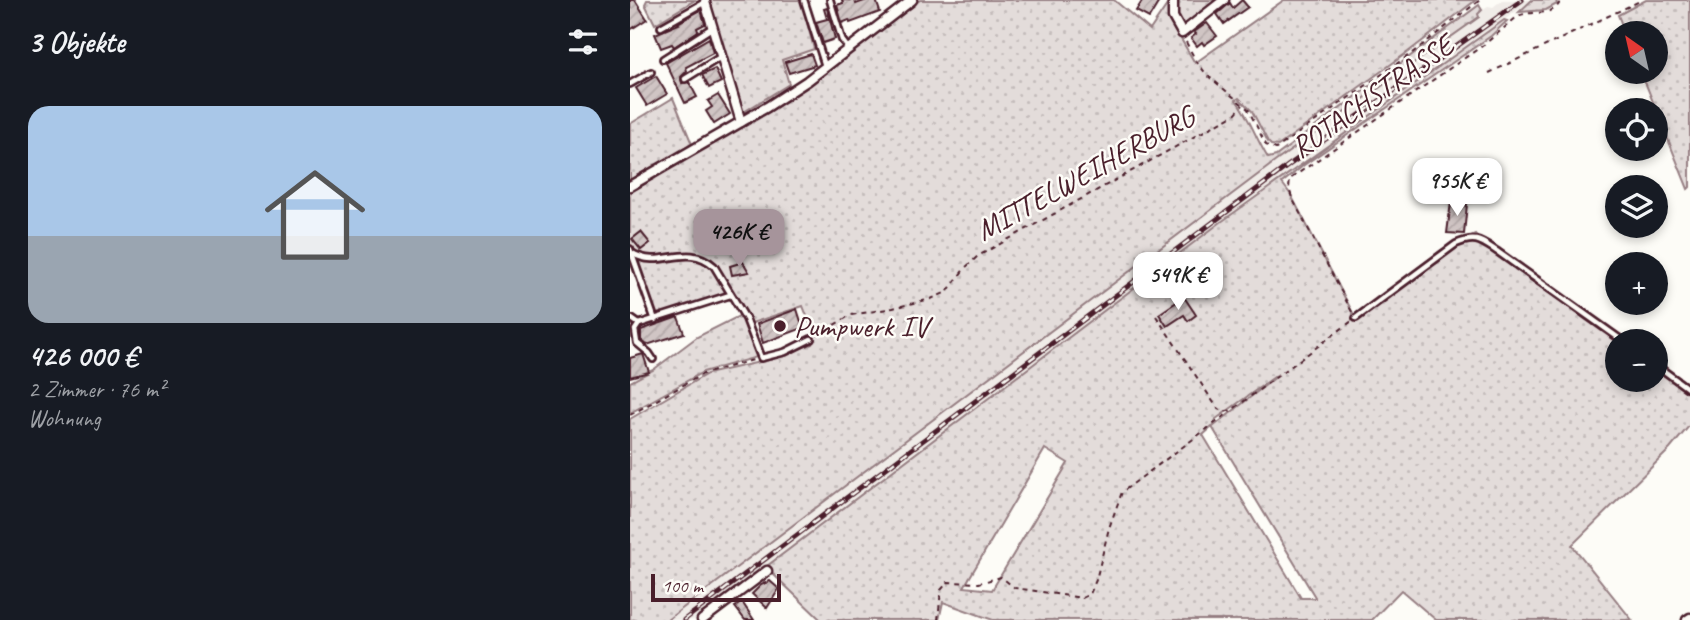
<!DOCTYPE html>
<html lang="de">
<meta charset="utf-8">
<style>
:root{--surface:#171b24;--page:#20242c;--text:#f1f3f6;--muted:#9ea1a6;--line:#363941;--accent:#a6949b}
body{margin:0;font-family:Caveat,sans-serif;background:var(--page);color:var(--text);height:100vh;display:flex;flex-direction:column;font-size:26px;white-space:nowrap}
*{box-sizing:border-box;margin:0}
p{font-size:23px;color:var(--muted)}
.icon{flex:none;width:38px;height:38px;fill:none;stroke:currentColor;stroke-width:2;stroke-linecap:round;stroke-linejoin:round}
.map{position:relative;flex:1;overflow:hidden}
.details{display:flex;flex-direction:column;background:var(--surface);width:630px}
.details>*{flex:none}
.needle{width:46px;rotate:326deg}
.buttons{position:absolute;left:975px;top:21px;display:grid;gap:14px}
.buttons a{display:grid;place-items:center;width:63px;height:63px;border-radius:50%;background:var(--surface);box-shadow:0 4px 10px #0003;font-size:35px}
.scale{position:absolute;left:21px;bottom:18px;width:130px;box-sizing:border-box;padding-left:7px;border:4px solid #4a1f2b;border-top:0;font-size:19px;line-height:24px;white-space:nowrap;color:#4a1f2b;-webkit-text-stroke:5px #fdfcf7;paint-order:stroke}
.price{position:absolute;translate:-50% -60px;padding:0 16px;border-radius:14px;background:#fff;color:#222;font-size:23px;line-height:46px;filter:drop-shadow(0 2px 4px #0008)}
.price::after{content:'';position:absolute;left:50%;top:42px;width:21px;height:16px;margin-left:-10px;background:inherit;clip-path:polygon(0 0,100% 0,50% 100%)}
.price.selected{background:var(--accent);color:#111}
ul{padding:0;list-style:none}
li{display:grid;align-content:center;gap:14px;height:371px;padding:0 28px}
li+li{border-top:2px solid var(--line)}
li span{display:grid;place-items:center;height:217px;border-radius:21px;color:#555}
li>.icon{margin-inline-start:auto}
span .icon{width:126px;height:126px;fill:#fffc;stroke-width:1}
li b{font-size:30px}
h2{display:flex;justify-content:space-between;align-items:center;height:84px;padding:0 28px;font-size:30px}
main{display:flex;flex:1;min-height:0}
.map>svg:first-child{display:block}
.built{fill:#f0ece8}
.grass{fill:url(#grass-dots);stroke:#967e82;stroke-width:2;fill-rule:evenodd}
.building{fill:url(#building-hatch);stroke:#4a1f2b;stroke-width:2}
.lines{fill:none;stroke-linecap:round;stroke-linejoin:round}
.lane-casing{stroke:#4a1f2b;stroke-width:10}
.street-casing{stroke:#4a1f2b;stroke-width:13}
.path{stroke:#4a1f2b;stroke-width:2;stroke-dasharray:5 5;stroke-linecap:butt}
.lane{stroke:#fdfcf7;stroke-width:4.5}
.street{stroke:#fdfcf7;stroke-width:8}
.rail-casing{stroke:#4a1f2b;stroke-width:5}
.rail{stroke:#fdfcf7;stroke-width:2.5;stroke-dasharray:8;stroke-linecap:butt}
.poi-dot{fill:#4a1f2b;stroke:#fdfcf7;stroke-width:2.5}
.labels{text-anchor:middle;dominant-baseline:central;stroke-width:5;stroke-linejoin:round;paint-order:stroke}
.street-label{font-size:30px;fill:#4a1f2b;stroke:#fdfcf7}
.poi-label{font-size:30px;fill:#4a1f2b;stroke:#fdfcf7;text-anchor:start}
</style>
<main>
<section class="details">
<h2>3 Objekte<svg class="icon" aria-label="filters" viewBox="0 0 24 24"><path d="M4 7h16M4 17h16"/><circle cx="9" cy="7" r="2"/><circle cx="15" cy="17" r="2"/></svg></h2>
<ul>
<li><span style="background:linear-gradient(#a9c7e8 60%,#9aa5b1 0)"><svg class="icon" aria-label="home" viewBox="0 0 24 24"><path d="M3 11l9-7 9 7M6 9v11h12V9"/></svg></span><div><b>426 000 €</b><p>2 Zimmer · 76 m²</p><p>Wohnung</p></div></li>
</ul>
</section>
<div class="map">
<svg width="1060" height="620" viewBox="0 0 1060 620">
<defs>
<pattern id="grass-dots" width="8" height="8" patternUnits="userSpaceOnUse" patternTransform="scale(1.75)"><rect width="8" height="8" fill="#e3dcda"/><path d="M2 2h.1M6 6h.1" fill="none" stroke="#c4bcbb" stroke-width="1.8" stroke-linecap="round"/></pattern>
<pattern id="building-hatch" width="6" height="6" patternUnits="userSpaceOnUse" patternTransform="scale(1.75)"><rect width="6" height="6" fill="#d0c5c4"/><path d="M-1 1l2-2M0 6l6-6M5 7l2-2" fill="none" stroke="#b4a9a9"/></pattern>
</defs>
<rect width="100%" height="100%" fill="#fdfcf7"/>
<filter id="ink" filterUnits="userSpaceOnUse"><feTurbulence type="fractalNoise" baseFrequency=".0143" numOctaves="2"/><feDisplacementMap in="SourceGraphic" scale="14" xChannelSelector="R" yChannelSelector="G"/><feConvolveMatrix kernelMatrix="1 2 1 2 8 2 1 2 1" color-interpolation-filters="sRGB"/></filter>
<g filter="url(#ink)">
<path class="built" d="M 872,0 L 902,0 L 591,222 L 65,620 L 37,620 L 646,161 L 848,18 L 847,15 L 851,10 L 858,6 L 863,7 Z"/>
<g class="grass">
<path d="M 17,0 L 65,0 L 25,24 L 15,4 Z"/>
<path d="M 79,0 L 171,0 L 184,49 L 152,60 L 159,84 L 112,113 Z"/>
<path d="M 290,0 L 484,0 L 520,30 L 537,5 L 544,27 L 565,63 L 654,0 L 846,0 L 778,52 L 648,146 L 641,145 L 638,142 L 622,111 L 609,98 L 606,100 C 620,118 626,139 638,158 L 646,156 L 849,5 L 852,10 L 848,14 L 849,17 L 646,161 L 37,620 L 0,620 L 0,419 L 77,374 L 143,359 L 182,344 L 184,334 L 173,306 L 122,323 L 102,293 L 96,293 L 27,317 L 0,244 L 0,193 L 162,95 Z"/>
<path d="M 547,0 L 589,0 L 554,27 L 546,15 Z"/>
<path d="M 902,0 L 926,0 L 927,4 L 916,10 L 889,12 Z"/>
<path d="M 1016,0 L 1060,0 L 1060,187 L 1058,189 L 1011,72 L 1026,72 L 1026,33 L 995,33 L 988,15 Z"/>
<path d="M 874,20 L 877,21 L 861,36 L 674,165 L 652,183 L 661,195 L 724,315 L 738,307 L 811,250 L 845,234 L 864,254 L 987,342 L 987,380 L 1026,380 L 1026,370 L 1060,392 L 1060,425 L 1040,449 L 942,545 L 1002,620 L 806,620 L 771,590 L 742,620 L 363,620 L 313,602 L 309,620 L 191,620 L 141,572 L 137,566 L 591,222 ZM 647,375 L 647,376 L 584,426 L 586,419 ZM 582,427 L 685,597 L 685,598 L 671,598 L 573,435 ZM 415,449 L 438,463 L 362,590 L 334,587 Z"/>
<path d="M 43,98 L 62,144 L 0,181 L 0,124 Z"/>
<path d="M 111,315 C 121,328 118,344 127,357 L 73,372 L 0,413 L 0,382 L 23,370 L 67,337 Z"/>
</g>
<g class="building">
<path d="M 0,0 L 5,0 L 17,19 L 0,30 Z"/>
<path d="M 212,0 L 225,0 L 226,4 L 237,0 L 246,0 L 250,12 L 220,23 L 219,20 L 212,23 L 207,5 L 213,3 Z"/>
<path d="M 513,0 L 530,0 L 519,18 L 506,11 Z"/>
<path d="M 612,0 L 618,7 L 594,24 L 587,14 L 600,3 L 603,8 Z"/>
<path d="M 197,8 L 205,39 L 193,43 L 186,22 L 197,19 L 194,9 Z"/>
<path d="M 71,10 L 75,24 L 67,28 L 68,31 L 44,47 L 42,44 L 31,48 L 25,34 L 49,24 L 48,23 Z"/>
<path d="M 577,23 L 587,36 L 574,45 L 572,42 L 567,46 L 561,38 L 566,34 L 564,32 Z"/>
<path d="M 79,38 L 83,53 L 56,67 L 57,71 L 51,77 L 52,83 L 59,82 L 67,97 L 55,103 L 36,63 Z"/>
<path d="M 181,54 L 185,65 L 159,73 L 155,62 Z"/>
<path d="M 85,69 L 91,82 L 79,88 L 72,75 Z"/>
<path d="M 26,76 L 37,94 L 17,106 L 6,88 Z"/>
<path d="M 88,95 L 100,114 L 84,124 L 76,111 L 82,107 L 78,101 Z"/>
<path d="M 821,202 L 837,204 L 834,234 L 817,233 Z"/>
<path d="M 11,232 L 20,243 L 11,250 L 2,239 Z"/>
<path d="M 113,262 L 119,272 L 102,275 L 100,266 Z"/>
<path d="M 554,297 L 566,315 L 558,321 L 554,315 L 537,326 L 529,314 Z"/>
<path d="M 167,309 L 173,328 L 133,343 L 127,324 Z"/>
<path d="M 48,317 L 54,333 L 17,345 L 11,340 L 11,330 Z"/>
<path d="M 13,354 L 19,372 L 0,377 L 0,358 Z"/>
<path d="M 140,581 L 149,589 L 137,608 L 122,594 L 131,585 Z"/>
<path d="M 112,602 L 124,620 L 115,620 L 105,607 Z"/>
</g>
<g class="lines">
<g class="lane-casing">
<g id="lane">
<path d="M 174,0 L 195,66"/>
<path d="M 200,0 L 212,40 L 218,48"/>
<path d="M 31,27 L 75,2"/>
<path d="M 33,59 L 83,27"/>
<path d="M 55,79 L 92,56"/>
<path d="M 0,84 L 21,72"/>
<path d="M 0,249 L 25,320"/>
<path d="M 2,253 C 31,271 56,241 84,266 L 116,319 L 131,358 L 155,352 L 181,339"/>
<path d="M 726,318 L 826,244 C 846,235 851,241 868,252 L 993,341"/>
<path d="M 2,319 L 9,324 L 100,295"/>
<path d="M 9,324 L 5,330 L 7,343 L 19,353 L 23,359"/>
<path d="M 1026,365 L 1060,390"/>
</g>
</g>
<g class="street-casing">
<g id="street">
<path d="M 543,0 L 543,17 L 552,33 L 594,0"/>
<path d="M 75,2 L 111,122"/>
<path d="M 0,186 L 137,107 L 177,81 L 282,0"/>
<path d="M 72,620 L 137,571"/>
<path d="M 1057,620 L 1060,618"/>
</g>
</g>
<g class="path">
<path d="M 556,42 L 566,61 L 577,75 L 618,109 L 636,145 L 646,149 L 782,53 L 850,0"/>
<path d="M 859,73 L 1012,0"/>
<path d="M 722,312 L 662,198 L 659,188 L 660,179 L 855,44 L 888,16 C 904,9 923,19 931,0"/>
<path d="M 526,316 L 588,409 L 594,412 L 602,410 L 722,321"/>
<path d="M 187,335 L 221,315 L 263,308 L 301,299 L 317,292 L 335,268 L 348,256 L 605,114 L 613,105"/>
<path d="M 0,415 L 73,374 L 123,360"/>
<path d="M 308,620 L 311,590 L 318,582 L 349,583 L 371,577 L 385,588 L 452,598 L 460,594 L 466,580 L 479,528 L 492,492 L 601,411"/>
</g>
<use href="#lane" class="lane"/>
<use href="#street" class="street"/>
<g class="rail-casing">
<path id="rail" d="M 54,620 L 659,165 L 892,0"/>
</g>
<use href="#rail" class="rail"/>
</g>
</g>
<circle class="poi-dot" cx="150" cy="326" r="7"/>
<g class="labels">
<g class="street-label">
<text transform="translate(742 96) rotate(-35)">ROTACHSTRASSE</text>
<text transform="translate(455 173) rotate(-29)">MITTELWEIHERBURG</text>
</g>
<g class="poi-label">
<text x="164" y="326">Pumpwerk IV</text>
</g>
</g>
</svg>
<div class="buttons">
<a><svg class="needle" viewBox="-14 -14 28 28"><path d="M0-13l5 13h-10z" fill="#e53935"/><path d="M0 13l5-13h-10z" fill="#9ea1a6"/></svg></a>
<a><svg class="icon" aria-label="locate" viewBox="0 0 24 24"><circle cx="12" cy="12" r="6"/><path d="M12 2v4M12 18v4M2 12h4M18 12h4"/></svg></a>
<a><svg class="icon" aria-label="layers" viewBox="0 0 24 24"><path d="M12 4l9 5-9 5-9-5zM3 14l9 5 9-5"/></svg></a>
<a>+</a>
<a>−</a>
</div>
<div class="scale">100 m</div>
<b class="price" style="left:827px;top:218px">955K €</b>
<b class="price selected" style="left:109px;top:269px">426K €</b>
<b class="price" style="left:548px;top:312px">549K €</b>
</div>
</main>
